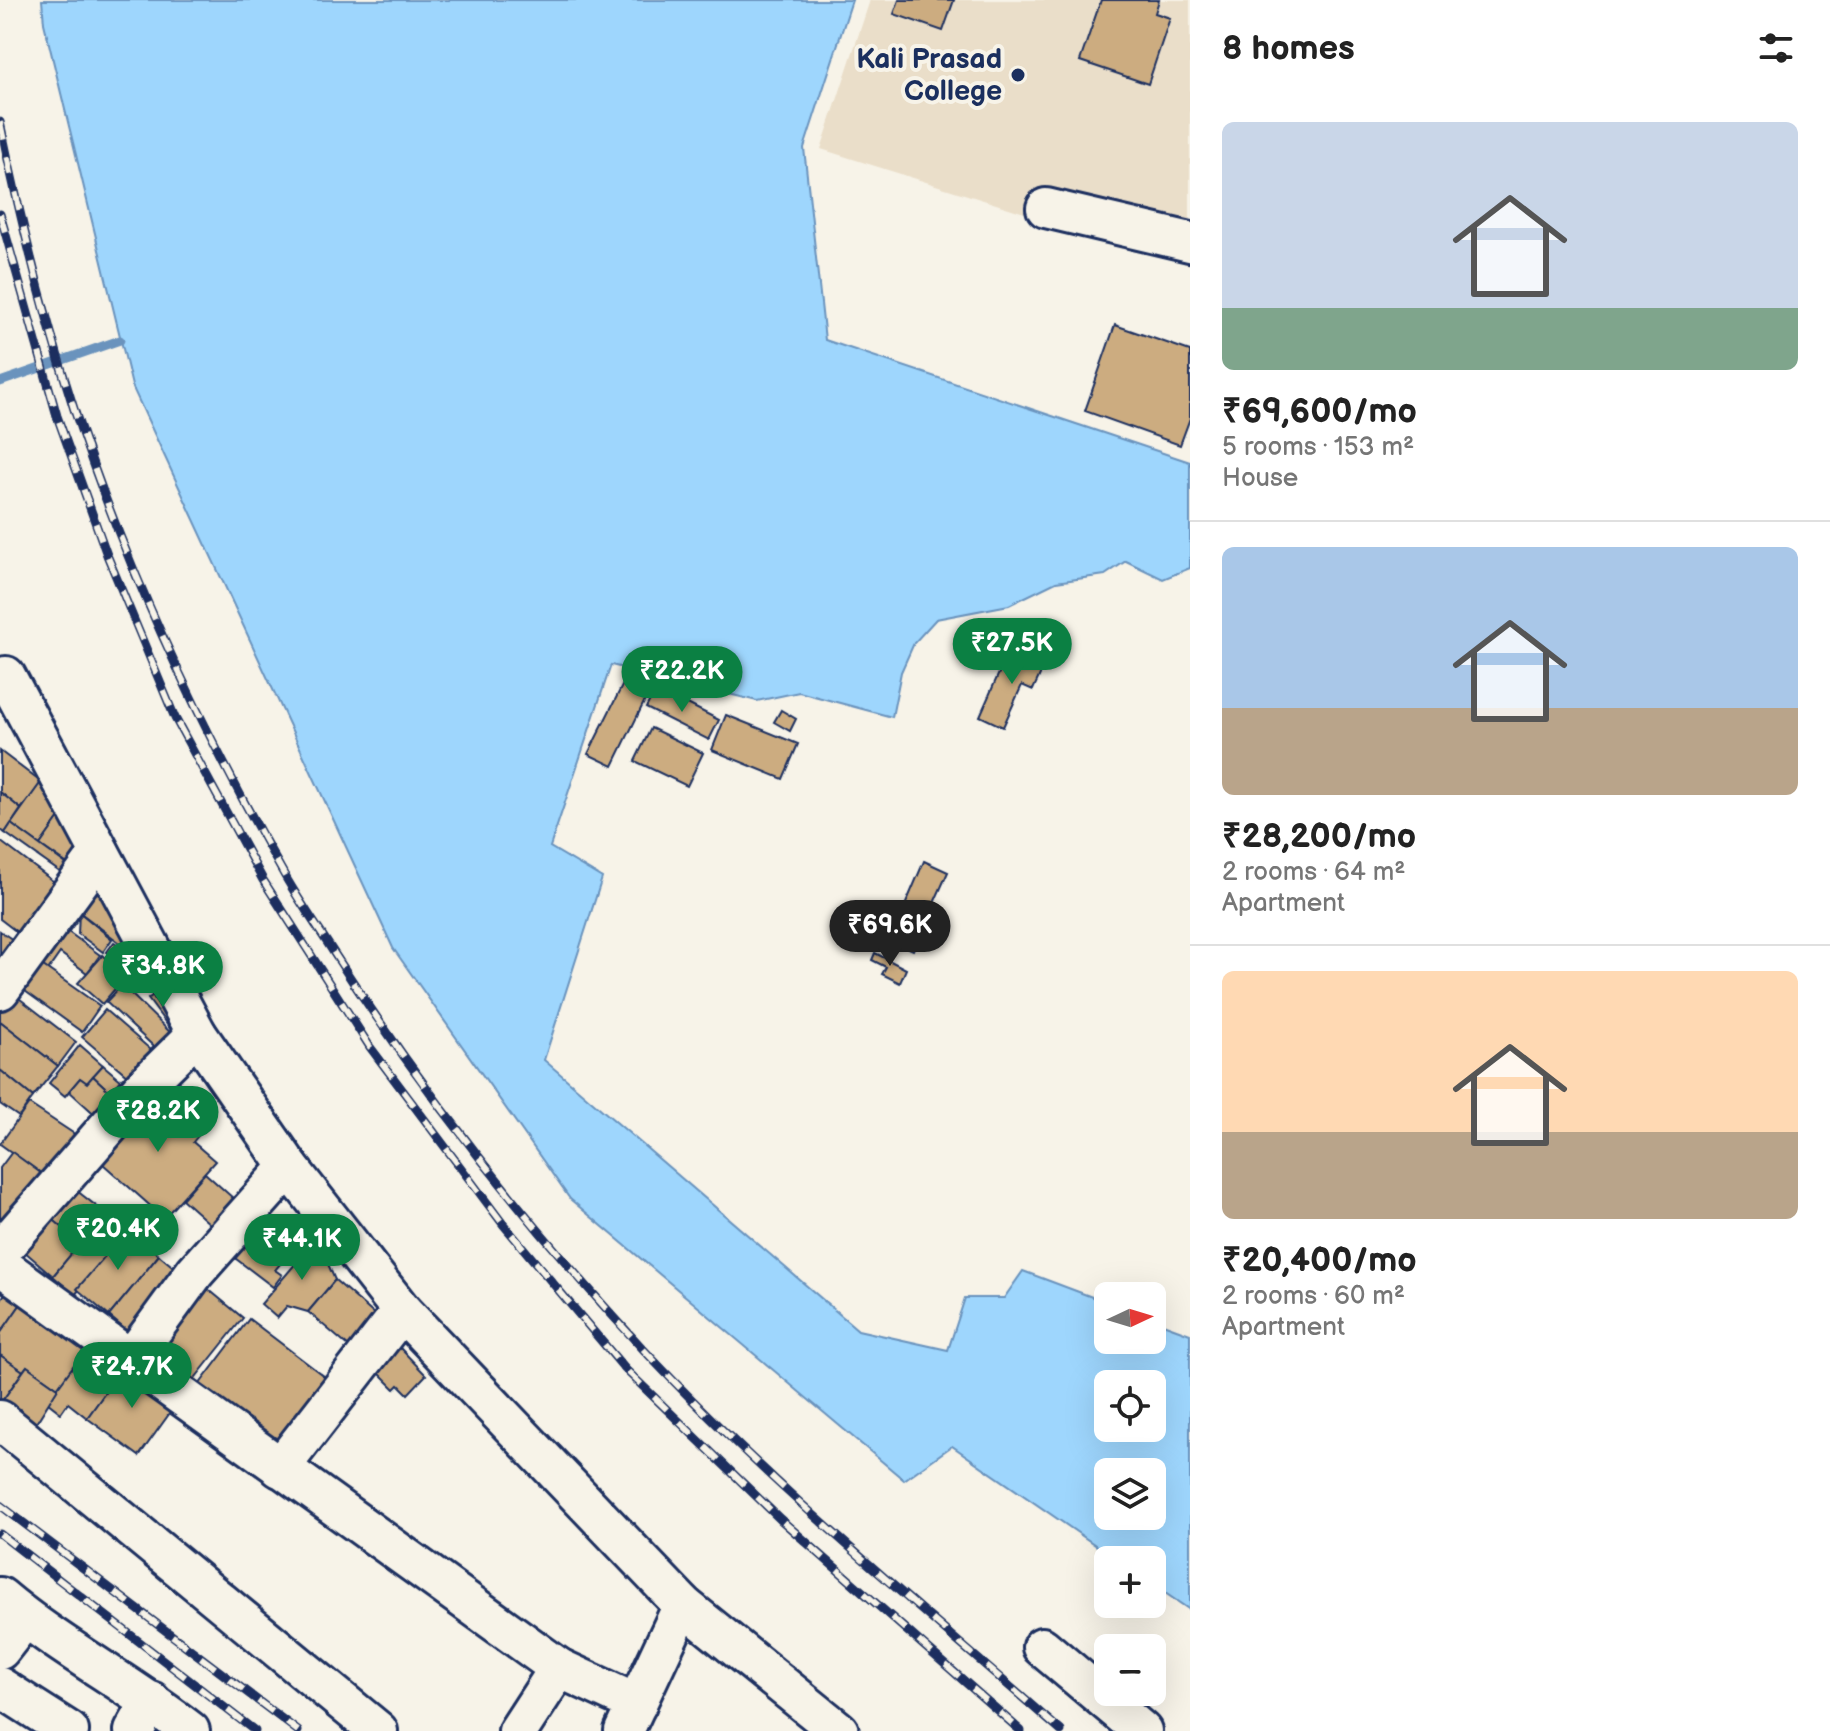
<!DOCTYPE html>
<meta charset="utf-8">
<style>
:root{--surface:#fff;--page:#f6f6f6;--text:#222;--muted:#767676;--line:#e0e0e0;--accent:#0b8043}
body{margin:0;font-family:"Balsamiq Sans",sans-serif;background:var(--page);color:var(--text);height:100vh;display:flex;flex-direction:column;font-size:30px;white-space:nowrap}
*{box-sizing:border-box;margin:0}
p{font-size:26px;color:var(--muted)}
.icon{flex:none;width:44px;height:44px;fill:none;stroke:currentColor;stroke-width:2;stroke-linecap:round;stroke-linejoin:round}
.map{position:relative;flex:1;overflow:hidden}
.sheet{display:flex;flex-direction:column;background:var(--surface);width:640px}
.sheet>*{flex:none}
.needle{width:52px;rotate:86deg}
.tools{position:absolute;left:1094px;top:1282px;display:grid;gap:16px}
.tools a{display:grid;place-items:center;width:72px;height:72px;border-radius:12px;background:var(--surface);box-shadow:0 8px 32px #0002;font-size:40px}
.price{position:absolute;translate:-50% -68px;padding:0 18px;border-radius:28px;background:var(--accent);color:#fff;font-size:26px;line-height:52px;filter:drop-shadow(0 2px 4px #0008)}
.price::after{content:'';position:absolute;left:50%;top:48px;width:24px;height:18px;margin-left:-12px;background:inherit;clip-path:polygon(0 0,100% 0,50% 100%)}
.price.selected{background:#222;color:#fff}
ul{padding:0;list-style:none}
li{display:grid;align-content:center;gap:16px;height:424px;padding:0 32px}
li+li{border-top:2px solid var(--line)}
li span{display:grid;place-items:center;height:248px;border-radius:12px;color:#555}
li>.icon{margin-inline-start:auto}
span .icon{width:144px;height:144px;fill:#fffc;stroke-width:1}
li b{font-size:34px}
h2{display:flex;justify-content:space-between;align-items:center;height:96px;padding:0 32px;font-size:34px}
main{display:flex;flex:1;min-height:0}
.map>svg:first-child{display:block}
.built{fill:#eadec9}
.water{fill:#9ed6fd;stroke:#6a93bd;stroke-width:2;fill-rule:evenodd}
.lines{fill:none;stroke-linecap:round;stroke-linejoin:round}
.stream{stroke:#6a93bd;stroke-width:9}
.building{fill:#ccac80;stroke:#1b2f5e;stroke-width:2}
.minor-casing{stroke:#1b2f5e;stroke-width:44}
.minor{stroke:#f7f3e8;stroke-width:38}
.rail-casing{stroke:#1b2f5e;stroke-width:9}
.rail{stroke:#f7f3e8;stroke-width:6;stroke-dasharray:18;stroke-linecap:butt}
.poi-dot{fill:#1b2f5e;stroke:#f7f3e8;stroke-width:3}
.labels{text-anchor:middle;dominant-baseline:central;stroke-width:8;stroke-linejoin:round;paint-order:stroke}
.poi-label{font-size:28px;font-weight:bold;fill:#1b2f5e;stroke:#f7f3e8;text-anchor:end}
</style>
<main>
<div class="map">
<svg width="1190" height="1731" viewBox="0 0 1190 1731">
<rect width="100%" height="100%" fill="#f7f3e8"/>
<filter id="ink" filterUnits="userSpaceOnUse"><feTurbulence type="fractalNoise" baseFrequency=".0125" numOctaves="2"/><feDisplacementMap in="SourceGraphic" scale="16" xChannelSelector="R" yChannelSelector="G"/><feConvolveMatrix kernelMatrix="1 2 1 2 8 2 1 2 1" color-interpolation-filters="sRGB"/></filter>
<g filter="url(#ink)">
<path class="built" d="M 870,0 L 1190,0 L 1190,265 L 821,149 Z"/>
<path class="water" d="M 42,0 L 852,0 L 804,148 L 825,340 L 1190,462 L 1190,568 L 1163,579 L 1126,561 L 1105,575 L 1056,582 L 1009,605 L 936,619 L 914,643 L 901,672 L 892,717 L 799,692 L 757,701 L 611,665 L 550,847 L 602,878 L 544,1060 L 858,1330 L 948,1350 L 965,1298 L 1004,1298 L 1023,1271 L 1108,1303 L 1108,1340 L 1152,1340 L 1152,1320 L 1190,1334 L 1190,1610 L 1152,1584 L 1152,1560 L 1117,1560 L 952,1446 L 904,1480 L 570,1199 L 393,948 L 132,386 L 44,23 ZM 1108,1384 L 1152,1384 L 1152,1428 L 1108,1428 ZM 1108,1472 L 1152,1472 L 1152,1516 L 1108,1516 Z"/>
<g class="lines">
<path class="stream" d="M 0,382 L 120,340"/>
</g>
<g class="building">
<path d="M 899,0 L 954,0 L 943,31 L 894,14 Z"/>
<path d="M 1101,0 L 1159,0 L 1155,13 L 1170,18 L 1148,84 L 1080,61 Z"/>
<path d="M 1115,325 L 1190,351 L 1190,418 L 1180,445 L 1085,411 Z"/>
<path d="M 1034,649 L 1049,655 L 1033,690 L 1022,685 L 1003,727 L 980,716 L 1006,657 L 1026,666 Z"/>
<path d="M 627,676 L 651,688 L 613,766 L 588,754 Z"/>
<path d="M 656,688 L 719,720 L 709,740 L 646,708 Z"/>
<path d="M 781,710 L 796,719 L 790,731 L 774,722 Z"/>
<path d="M 726,715 L 798,744 L 783,779 L 712,750 Z"/>
<path d="M 651,728 L 703,753 L 687,786 L 635,761 Z"/>
<path d="M 0,751 L 42,783 L 21,809 L 0,792 Z"/>
<path d="M 52,767 L 66,808 L 40,845 L 11,824 Z"/>
<path d="M 0,792 L 21,809 L 5,833 L 0,829 Z"/>
<path d="M 66,808 L 94,851 L 79,872 L 40,845 Z"/>
<path d="M 11,824 L 73,869 L 67,877 L 5,833 Z"/>
<path d="M 0,841 L 58,885 L 21,935 L 0,919 Z"/>
<path d="M 924,861 L 948,872 L 913,950 L 864,928 L 869,916 L 896,927 Z"/>
<path d="M 101,872 L 132,952 L 74,908 Z"/>
<path d="M 79,912 L 112,939 L 103,952 L 78,934 Z"/>
<path d="M 60,926 L 100,955 L 87,973 L 60,953 L 48,970 L 36,961 Z"/>
<path d="M 0,931 L 16,942 L 0,967 Z"/>
<path d="M 114,942 L 135,956 L 129,966 L 107,952 Z"/>
<path d="M 875,953 L 906,969 L 900,983 L 882,974 L 886,967 L 872,960 Z"/>
<path d="M 103,955 L 126,976 L 102,1004 L 78,983 Z"/>
<path d="M 140,956 L 150,964 L 136,983 L 126,976 Z"/>
<path d="M 36,961 L 100,1006 L 82,1032 L 18,986 Z"/>
<path d="M 122,985 L 179,1041 L 164,1056 L 106,1002 Z"/>
<path d="M 162,988 L 179,1041 L 148,999 Z"/>
<path d="M 11,992 L 76,1042 L 58,1066 L 0,1021 L 0,1006 Z"/>
<path d="M 105,1010 L 158,1056 L 135,1082 L 82,1037 Z"/>
<path d="M 0,1021 L 58,1066 L 33,1097 L 0,1070 Z"/>
<path d="M 80,1045 L 103,1065 L 87,1083 L 80,1078 L 65,1096 L 49,1083 Z"/>
<path d="M 103,1065 L 129,1087 L 118,1099 L 93,1076 Z"/>
<path d="M 0,1070 L 33,1097 L 19,1117 L 0,1104 Z"/>
<path d="M 93,1076 L 118,1099 L 100,1119 L 69,1091 L 80,1078 L 87,1083 Z"/>
<path d="M 164,1090 L 205,1127 L 193,1142 L 215,1161 L 164,1218 L 94,1156 Z"/>
<path d="M 29,1104 L 79,1137 L 49,1179 L 0,1144 Z"/>
<path d="M 12,1152 L 49,1179 L 0,1246 L 0,1168 Z"/>
<path d="M 205,1173 L 243,1207 L 220,1233 L 182,1199 Z"/>
<path d="M 67,1183 L 105,1213 L 81,1243 L 44,1212 Z"/>
<path d="M 44,1212 L 81,1243 L 53,1276 L 17,1245 Z"/>
<path d="M 105,1213 L 128,1229 L 75,1295 L 53,1276 Z"/>
<path d="M 128,1229 L 159,1255 L 109,1316 L 77,1289 Z"/>
<path d="M 242,1232 L 281,1263 L 275,1270 L 282,1275 L 273,1287 L 227,1252 Z"/>
<path d="M 315,1234 L 335,1280 L 308,1312 L 287,1306 L 277,1318 L 261,1304 L 303,1255 L 299,1252 Z"/>
<path d="M 159,1255 L 183,1275 L 133,1336 L 109,1316 Z"/>
<path d="M 196,1279 L 243,1318 L 192,1382 L 138,1350 Z"/>
<path d="M 335,1280 L 376,1316 L 356,1353 L 308,1312 Z"/>
<path d="M 10,1286 L 25,1298 L 0,1334 L 0,1301 Z"/>
<path d="M 25,1298 L 87,1347 L 58,1388 L 27,1366 L 23,1371 L 0,1355 L 0,1334 Z"/>
<path d="M 249,1319 L 333,1383 L 283,1450 L 199,1385 Z"/>
<path d="M 87,1347 L 125,1365 L 87,1418 L 68,1403 L 61,1413 L 47,1402 Z"/>
<path d="M 400,1348 L 426,1375 L 408,1394 L 399,1385 L 395,1389 L 377,1371 Z"/>
<path d="M 0,1355 L 23,1371 L 0,1404 Z"/>
<path d="M 125,1365 L 177,1403 L 139,1456 L 87,1418 Z"/>
<path d="M 27,1366 L 58,1388 L 33,1428 L 0,1404 Z"/>
</g>
<g class="lines">
<g class="minor-casing">
<g id="minor">
<path d="M 1046,208 L 1190,242"/>
<path d="M 0,685 L 6,676 L 197,1034 L 289,1167 L 402,1311 L 683,1605 L 839,1731"/>
<path d="M 0,990 L 100,853"/>
<path d="M 0,1251 L 143,1087 L 197,1034"/>
<path d="M 0,1265 L 559,1668 L 637,1704"/>
<path d="M 128,1358 L 138,1350 L 195,1272 L 289,1167"/>
<path d="M 0,1420 L 378,1731"/>
<path d="M 280,1468 L 402,1311"/>
<path d="M 0,1597 C 59,1647 129,1683 190,1731"/>
<path d="M 1042,1647 L 1142,1731"/>
<path d="M 0,1650 L 25,1618"/>
<path d="M 0,1687 L 69,1731"/>
<path d="M 134,1731 L 151,1701"/>
<path d="M 518,1731 L 559,1668"/>
<path d="M 624,1731 L 683,1605"/>
</g>
</g>
<use href="#minor" class="minor"/>
<g class="rail-casing">
<g id="rail">
<path d="M 0,122 C 20,218 44,316 74,409 C 126,568 199,724 281,869 C 297,898 316,925 334,953 C 425,1095 530,1227 644,1350 C 773,1488 920,1607 1061,1731"/>
<path d="M 0,214 L 57,416 L 107,555 L 175,718 L 263,880 L 370,1047 L 503,1224 L 625,1369 L 780,1519 L 1021,1731"/>
<path d="M 0,1505 L 298,1731"/>
<path d="M 0,1534 L 255,1731"/>
</g>
</g>
<use href="#rail" class="rail"/>
</g>
</g>
<circle class="poi-dot" cx="1018" cy="75" r="8"/>
<g class="labels">
<g class="poi-label">
<text x="1002" y="59">Kali Prasad<tspan x="1002" dy="32">College</tspan></text>
</g>
</g>
</svg>
<div class="tools">
<a><svg class="needle" viewBox="-14 -14 28 28"><path d="M0-13l5 13h-10z" fill="#e53935"/><path d="M0 13l5-13h-10z" fill="#767676"/></svg></a>
<a><svg class="icon" aria-label="locate" viewBox="0 0 24 24"><circle cx="12" cy="12" r="6"/><path d="M12 2v4M12 18v4M2 12h4M18 12h4"/></svg></a>
<a><svg class="icon" aria-label="layers" viewBox="0 0 24 24"><path d="M12 4l9 5-9 5-9-5zM3 14l9 5 9-5"/></svg></a>
<a>+</a>
<a>−</a>
</div>
<b class="price" style="left:1012px;top:686px">₹27.5K</b>
<b class="price" style="left:682px;top:714px">₹22.2K</b>
<b class="price selected" style="left:890px;top:968px">₹69.6K</b>
<b class="price" style="left:163px;top:1009px">₹34.8K</b>
<b class="price" style="left:158px;top:1154px">₹28.2K</b>
<b class="price" style="left:118px;top:1272px">₹20.4K</b>
<b class="price" style="left:302px;top:1282px">₹44.1K</b>
<b class="price" style="left:132px;top:1410px">₹24.7K</b>
</div>
<section class="sheet">
<h2>8 homes<svg class="icon" aria-label="filters" viewBox="0 0 24 24"><path d="M4 7h16M4 17h16"/><circle cx="9" cy="7" r="2"/><circle cx="15" cy="17" r="2"/></svg></h2>
<ul>
<li><span style="background:linear-gradient(#c9d6e8 75%,#7fa58c 0)"><svg class="icon" aria-label="home" viewBox="0 0 24 24"><path d="M3 11l9-7 9 7M6 9v11h12V9"/></svg></span><div><b>₹69,600/mo</b><p>5 rooms · 153 m²</p><p>House</p></div></li>
<li><span style="background:linear-gradient(#a9c7e8 65%,#b9a48a 0)"><svg class="icon" aria-label="home" viewBox="0 0 24 24"><path d="M3 11l9-7 9 7M6 9v11h12V9"/></svg></span><div><b>₹28,200/mo</b><p>2 rooms · 64 m²</p><p>Apartment</p></div></li>
<li><span style="background:linear-gradient(#ffd9b3 65%,#b9a48a 0)"><svg class="icon" aria-label="home" viewBox="0 0 24 24"><path d="M3 11l9-7 9 7M6 9v11h12V9"/></svg></span><div><b>₹20,400/mo</b><p>2 rooms · 60 m²</p><p>Apartment</p></div></li>
</ul>
</section>
</main>
